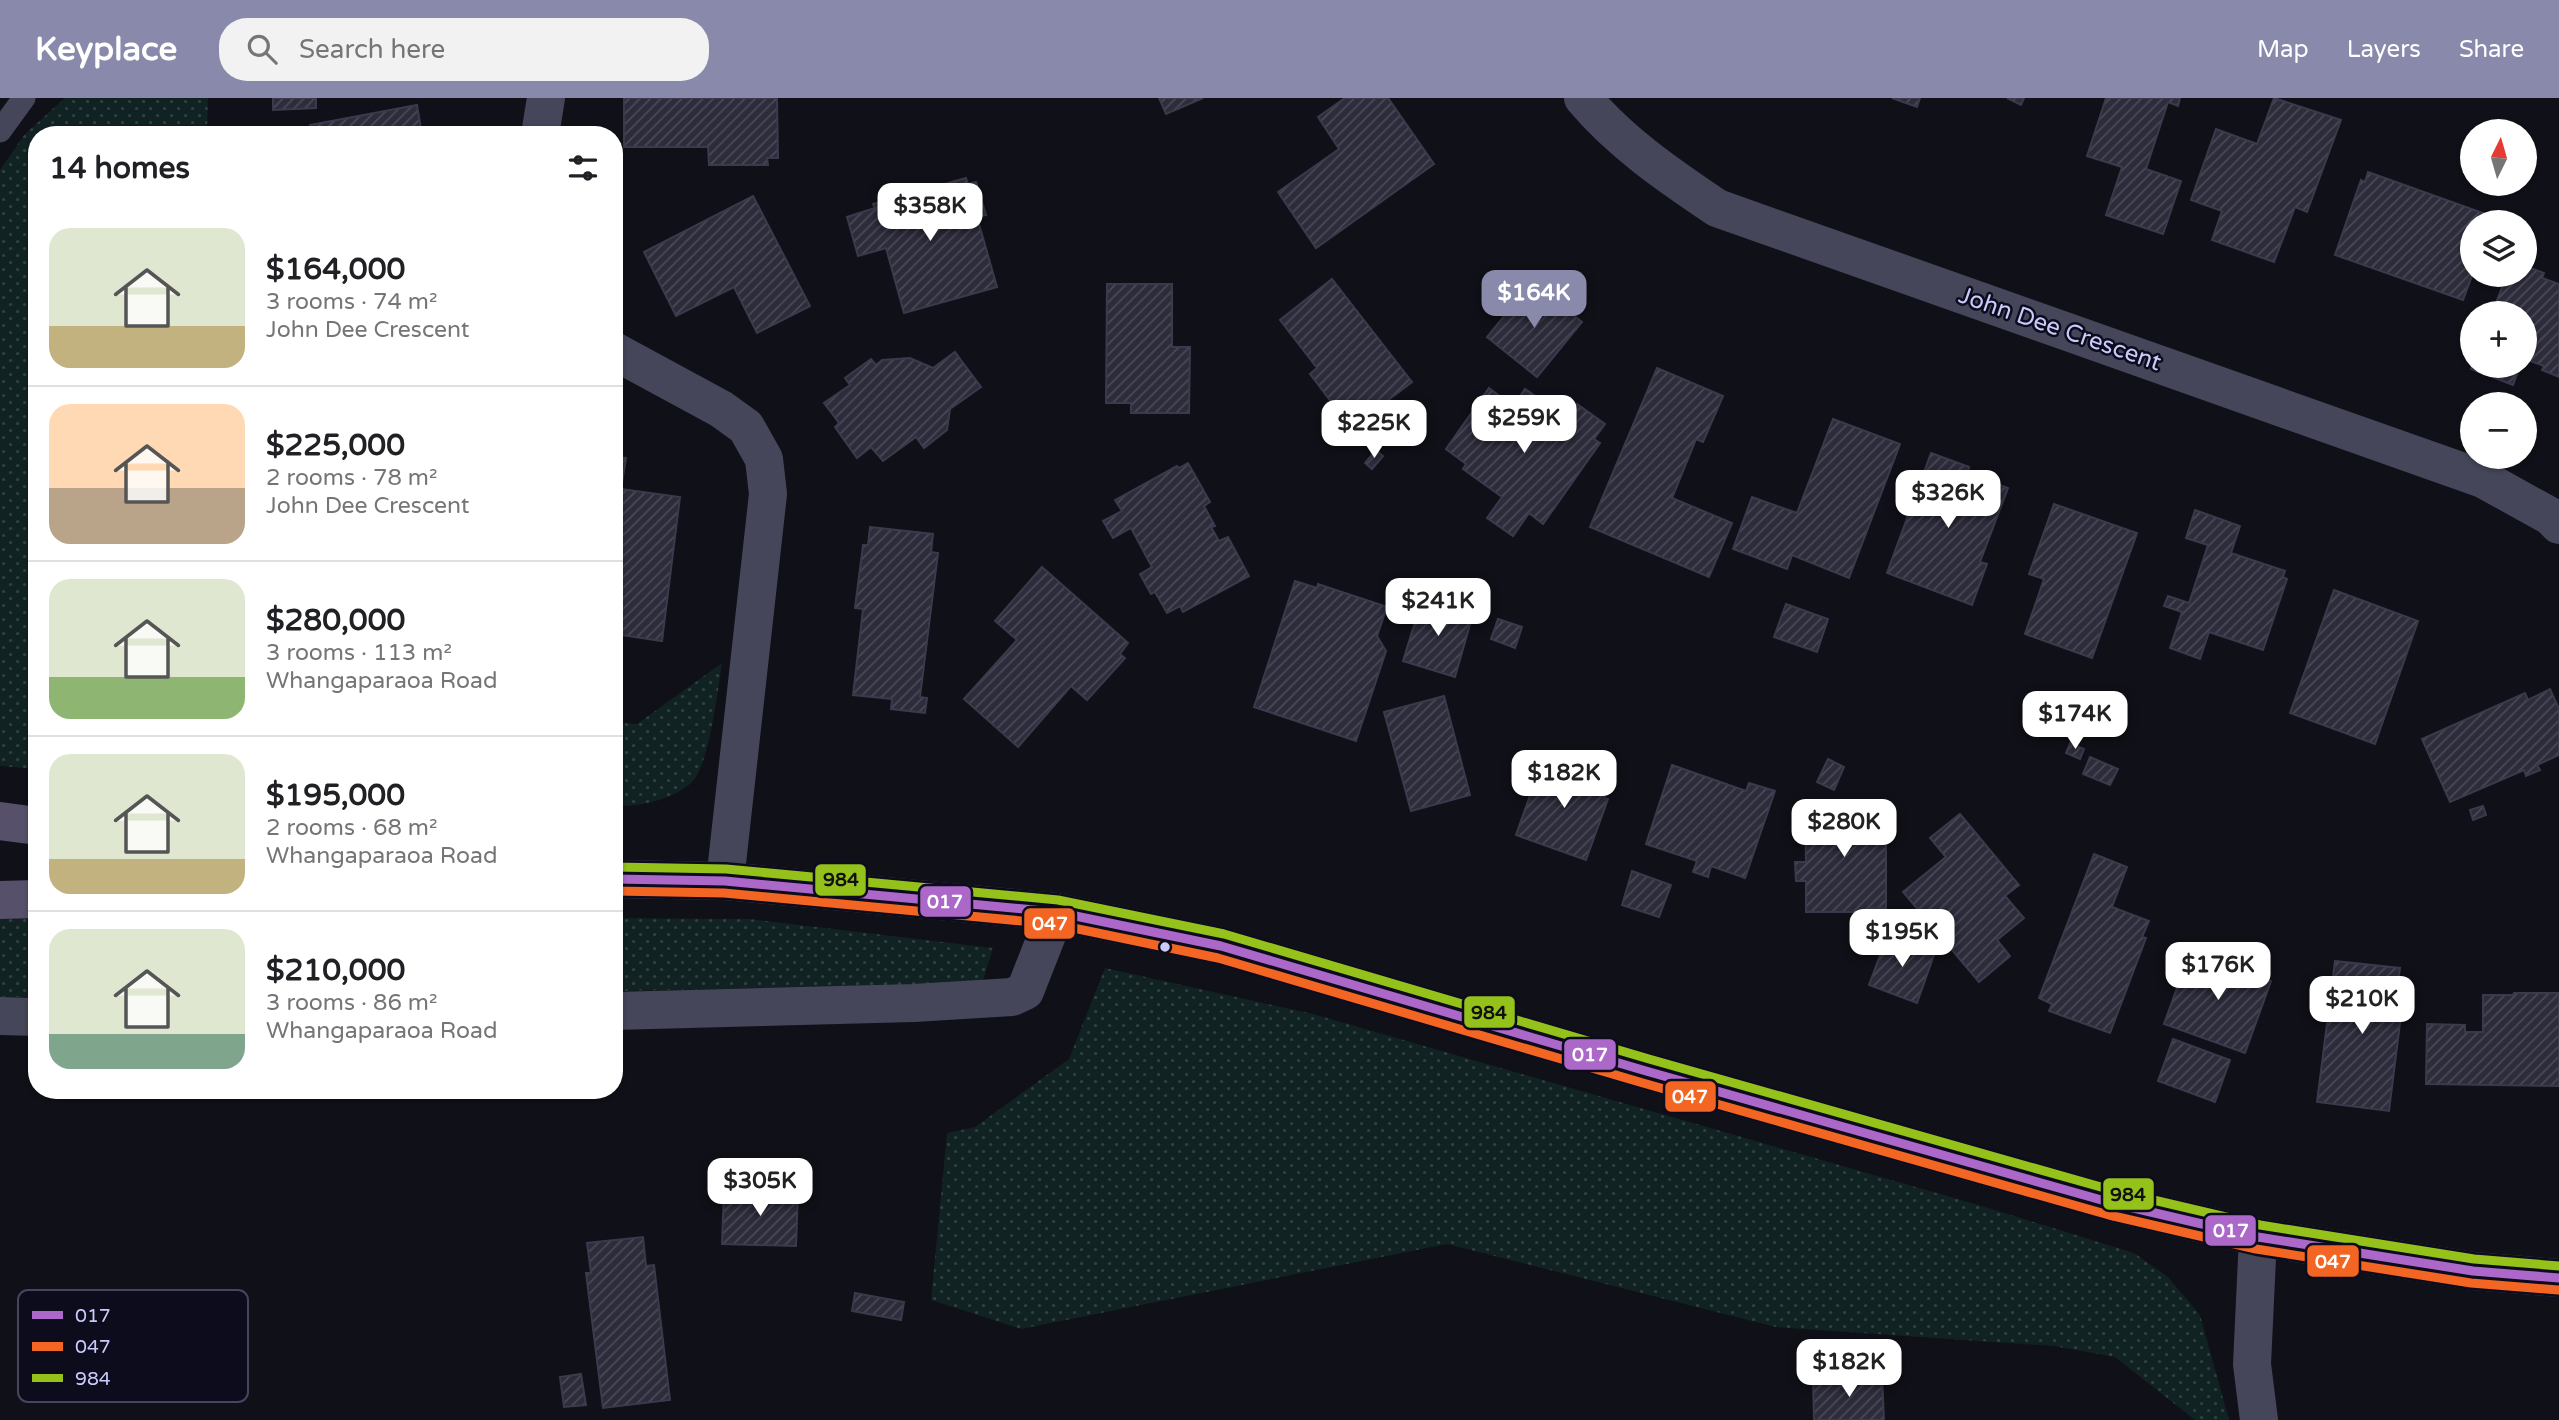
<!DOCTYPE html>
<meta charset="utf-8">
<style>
:root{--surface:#fff;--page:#f2f2f2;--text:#202124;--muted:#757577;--line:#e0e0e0;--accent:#8989ac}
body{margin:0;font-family:"Varela Round",sans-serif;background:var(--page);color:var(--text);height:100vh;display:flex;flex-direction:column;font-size:26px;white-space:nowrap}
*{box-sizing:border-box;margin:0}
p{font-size:23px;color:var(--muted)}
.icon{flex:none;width:38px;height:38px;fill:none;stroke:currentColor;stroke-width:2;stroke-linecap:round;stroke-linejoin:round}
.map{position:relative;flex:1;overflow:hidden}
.details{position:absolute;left:28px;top:28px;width:595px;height:973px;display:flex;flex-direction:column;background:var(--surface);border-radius:28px;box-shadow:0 2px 5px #0004}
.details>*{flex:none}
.needle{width:46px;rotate:5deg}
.buttons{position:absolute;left:2460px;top:21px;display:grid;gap:14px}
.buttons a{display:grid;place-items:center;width:77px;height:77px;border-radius:50%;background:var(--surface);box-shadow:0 2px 5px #0004;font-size:35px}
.price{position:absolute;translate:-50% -60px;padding:0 16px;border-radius:14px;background:#fff;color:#222;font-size:23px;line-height:46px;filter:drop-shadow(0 2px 4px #0008)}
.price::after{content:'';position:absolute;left:50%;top:42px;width:21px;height:16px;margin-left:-10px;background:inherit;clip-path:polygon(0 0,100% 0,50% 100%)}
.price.active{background:var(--accent);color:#fff}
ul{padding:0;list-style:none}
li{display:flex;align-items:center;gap:21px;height:175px;padding:0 21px}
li+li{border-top:2px solid var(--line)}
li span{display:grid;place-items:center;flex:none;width:196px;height:140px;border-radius:21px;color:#555}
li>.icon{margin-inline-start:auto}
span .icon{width:84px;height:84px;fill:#fffc;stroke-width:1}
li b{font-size:30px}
h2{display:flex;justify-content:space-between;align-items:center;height:84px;padding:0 21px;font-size:30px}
header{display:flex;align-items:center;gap:42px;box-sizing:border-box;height:98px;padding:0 35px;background:var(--accent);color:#fff}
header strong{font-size:33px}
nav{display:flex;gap:38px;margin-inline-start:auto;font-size:24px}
.search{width:490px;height:63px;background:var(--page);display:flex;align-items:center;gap:18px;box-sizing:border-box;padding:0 24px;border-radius:28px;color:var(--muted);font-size:26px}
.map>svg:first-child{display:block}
.grass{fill:url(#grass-dots)}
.building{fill:url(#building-hatch);stroke:#3b3a4c;stroke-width:2}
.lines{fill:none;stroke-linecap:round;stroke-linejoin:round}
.service{stroke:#454659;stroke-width:23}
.minor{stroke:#454659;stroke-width:38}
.primary{stroke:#57506b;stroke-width:38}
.bus-1-casing{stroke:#0d0c1c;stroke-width:14}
.bus-2-casing{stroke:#0d0c1c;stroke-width:14}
.bus-3-casing{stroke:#0d0c1c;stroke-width:14}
.bus-1{stroke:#ac68c9;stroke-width:9}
.bus-2{stroke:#f26522;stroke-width:9}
.bus-3{stroke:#94c11a;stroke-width:9}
.bus-dot{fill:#cacafc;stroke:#0d0c1c;stroke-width:2.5}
.labels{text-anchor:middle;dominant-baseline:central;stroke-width:5;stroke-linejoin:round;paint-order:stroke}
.street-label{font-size:24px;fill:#cacafc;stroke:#0d0c1c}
.key{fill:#0d0c1c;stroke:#46455f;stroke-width:2}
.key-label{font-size:19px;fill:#cacafc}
.line-badge{stroke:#0d0c1c;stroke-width:2.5}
.badge-label{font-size:19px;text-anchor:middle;font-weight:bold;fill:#fff}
.pale-badge-label{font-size:19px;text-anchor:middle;font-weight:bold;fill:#111}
</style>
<header>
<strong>Keyplace</strong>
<div class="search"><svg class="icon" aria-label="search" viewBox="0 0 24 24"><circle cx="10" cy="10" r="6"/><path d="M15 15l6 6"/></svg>Search here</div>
<nav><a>Map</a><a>Layers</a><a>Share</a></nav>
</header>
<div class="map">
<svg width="2559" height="1322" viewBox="0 0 2559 1322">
<defs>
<pattern id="grass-dots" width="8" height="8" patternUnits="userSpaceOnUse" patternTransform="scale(1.75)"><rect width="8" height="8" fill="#102221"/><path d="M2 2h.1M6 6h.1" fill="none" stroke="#314142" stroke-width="1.8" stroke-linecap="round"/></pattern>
<pattern id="building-hatch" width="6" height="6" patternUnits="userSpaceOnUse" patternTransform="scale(1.75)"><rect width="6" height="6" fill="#2d2c3b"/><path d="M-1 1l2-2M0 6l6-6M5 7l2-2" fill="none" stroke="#4a4958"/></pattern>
</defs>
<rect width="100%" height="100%" fill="#101018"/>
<g class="grass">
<path d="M 65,0 L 208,0 L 207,37 L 37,37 L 37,671 L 0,668 L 0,72 L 25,36 Z"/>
<path d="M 722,565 C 718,590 709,670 691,685 C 672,702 639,709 614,708 L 614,624 L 637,626 Z"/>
<rect x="0" y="815" width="37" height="84"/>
<path d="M 614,820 L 750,821 L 993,850 L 982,886 L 614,893 Z"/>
<path d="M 1105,870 L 1313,916 L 1975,1106 L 2134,1155 L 2168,1179 L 2200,1217 L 2229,1322 L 2195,1322 L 2115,1259 L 2054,1248 L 1776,1229 L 1447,1146 L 1021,1231 L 931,1202 L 947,1035 L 975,1029 L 1069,961 Z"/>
</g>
<g class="building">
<path d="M 273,0 L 316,0 L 316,10 L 273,12 Z"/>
<path d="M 624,0 L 777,0 L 778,60 L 767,60 L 768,67 L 709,67 L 708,49 L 624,49 Z"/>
<path d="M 1159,0 L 1203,0 L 1166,16 Z"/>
<path d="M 1345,0 L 1388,0 L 1434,66 L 1316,150 L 1278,94 L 1339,51 L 1318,19 Z"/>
<path d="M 1892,0 L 1920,0 L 1917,9 Z"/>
<path d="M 2007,0 L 2024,0 L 2021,7 Z"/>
<path d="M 2106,0 L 2180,0 L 2178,8 L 2168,4 L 2146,71 L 2181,83 L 2163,136 L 2106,117 L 2122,69 L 2087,58 Z"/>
<path d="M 2274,0 L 2341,22 L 2307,114 L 2295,109 L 2274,164 L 2212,142 L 2222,113 L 2191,102 L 2216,31 L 2257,46 Z"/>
<path d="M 417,7 L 422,37 L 312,37 L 310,27 Z"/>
<path d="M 2368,74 L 2483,115 L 2480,123 L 2484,124 L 2473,124 L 2473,175 L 2463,202 L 2335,157 L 2361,82 L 2365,84 Z"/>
<path d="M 966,80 L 968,86 L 976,84 L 986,117 L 977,119 L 997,189 L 904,215 L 886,150 L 858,158 L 847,119 L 875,110 L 873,106 Z"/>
<path d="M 753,98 L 810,208 L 757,235 L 734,189 L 676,218 L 644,154 Z"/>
<path d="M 2525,168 L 2544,175 L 2542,180 L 2559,186 L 2559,279 L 2542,272 L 2544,268 L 2525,261 L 2525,215 L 2492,215 L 2507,177 L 2525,177 Z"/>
<path d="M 1332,181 L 1412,284 L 1351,330 L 1310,276 L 1317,270 L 1280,222 Z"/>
<path d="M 1532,184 L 1582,224 L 1537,279 L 1487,239 Z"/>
<path d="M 1107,186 L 1172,186 L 1172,249 L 1190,249 L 1189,315 L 1131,315 L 1131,305 L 1106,305 Z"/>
<path d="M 955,254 L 981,289 L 950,311 L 947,332 L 924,350 L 916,339 L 883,363 L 871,349 L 857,360 L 835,329 L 839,325 L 824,305 L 850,287 L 845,280 L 871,261 L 876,267 L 882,262 L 910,260 L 933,270 Z"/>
<path d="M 2473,266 L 2473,268 L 2520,268 L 2513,287 L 2471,271 Z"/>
<path d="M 1657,270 L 1723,298 L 1703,344 L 1696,341 L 1672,400 L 1732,425 L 1709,479 L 1590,429 Z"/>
<path d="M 1489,290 L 1513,308 L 1525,291 L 1557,313 L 1540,337 L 1551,344 L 1577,306 L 1605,326 L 1594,341 L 1600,345 L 1543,426 L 1529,415 L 1513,438 L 1487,420 L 1502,399 L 1463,371 L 1466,366 L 1446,351 Z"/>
<path d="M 1833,321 L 1900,346 L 1849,480 L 1792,457 L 1787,471 L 1733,451 L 1752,399 L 1797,415 Z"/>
<path d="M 1376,352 L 1383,358 L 1372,371 L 1365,365 Z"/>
<path d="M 1931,355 L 1969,369 L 1968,375 L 2008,390 L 1980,464 L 1987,466 L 1972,507 L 1887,475 Z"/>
<path d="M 614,359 L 626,360 L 621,391 L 680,399 L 662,543 L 614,536 Z"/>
<path d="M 1188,365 L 1210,404 L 1204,408 L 1215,428 L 1211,429 L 1219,443 L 1228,439 L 1249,478 L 1183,514 L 1180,508 L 1167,515 L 1155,494 L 1151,496 L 1140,476 L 1152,469 L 1131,430 L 1113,440 L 1103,423 L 1122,413 L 1115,402 L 1177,368 L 1179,370 Z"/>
<path d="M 2054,406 L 2137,435 L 2092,560 L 2025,536 L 2044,481 L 2029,476 Z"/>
<path d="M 2195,412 L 2240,428 L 2231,455 L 2285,473 L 2283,479 L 2287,481 L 2263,552 L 2209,534 L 2200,561 L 2170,550 L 2182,514 L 2164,508 L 2168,498 L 2189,505 L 2208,447 L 2186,440 Z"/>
<path d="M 870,429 L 933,436 L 931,454 L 938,455 L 920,599 L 927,600 L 925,615 L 891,611 L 892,601 L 853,597 L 863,511 L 855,510 L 863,447 L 868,447 Z"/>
<path d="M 1042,469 L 1128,545 L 1120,556 L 1125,560 L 1087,602 L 1071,588 L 1018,649 L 964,601 L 1017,542 L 995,523 Z"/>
<path d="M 1295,483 L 1317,490 L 1318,486 L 1387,509 L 1377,538 L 1386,553 L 1356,643 L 1254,609 Z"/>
<path d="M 2334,492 L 2418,523 L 2375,646 L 2290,615 Z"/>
<path d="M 1422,501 L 1473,516 L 1455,579 L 1403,563 Z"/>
<path d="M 1786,506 L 1828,521 L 1817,554 L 1774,539 Z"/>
<path d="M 1498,521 L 1522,529 L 1515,550 L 1491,541 Z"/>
<path d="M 2550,591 L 2559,611 L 2559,657 L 2537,667 L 2540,672 L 2526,678 L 2524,672 L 2450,704 L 2422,641 L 2525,595 L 2528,602 Z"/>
<path d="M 1444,598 L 1470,697 L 1411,713 L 1384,614 Z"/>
<path d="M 2070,645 L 2084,651 L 2080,661 L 2066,655 Z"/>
<path d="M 2090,659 L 2118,671 L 2110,687 L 2083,676 Z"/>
<path d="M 1543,661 L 1609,685 L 1604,700 L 1608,701 L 1586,762 L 1516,737 Z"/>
<path d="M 1828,661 L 1844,669 L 1834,692 L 1817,684 Z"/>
<path d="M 1672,667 L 1746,693 L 1749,685 L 1775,693 L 1745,780 L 1711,768 L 1708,779 L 1693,774 L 1697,763 L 1646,746 Z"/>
<path d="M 1805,707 L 1869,707 L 1870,711 L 1886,711 L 1886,810 L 1870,810 L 1869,814 L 1806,814 L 1806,783 L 1796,783 L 1795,764 L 1806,764 Z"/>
<path d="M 2483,708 L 2486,717 L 2473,722 L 2470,712 Z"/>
<path d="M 1960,716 L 2019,787 L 2005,798 L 2024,820 L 1997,842 L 2010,858 L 1979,884 L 1903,794 L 1946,759 L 1930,740 Z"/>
<path d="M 2094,756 L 2127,769 L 2112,809 L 2149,823 L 2142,839 L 2146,840 L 2110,935 L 2049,913 L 2052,906 L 2039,900 Z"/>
<path d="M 1632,773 L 1671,787 L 1659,819 L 1622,807 Z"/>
<path d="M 1888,836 L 1935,854 L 1917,905 L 1869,887 Z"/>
<path d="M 2190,854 L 2271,883 L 2245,955 L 2164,926 Z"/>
<path d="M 2335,863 L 2400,870 L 2398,885 L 2405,885 L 2389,1013 L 2317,1004 Z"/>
<path d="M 2514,895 L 2559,895 L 2559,988 L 2426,986 L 2427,926 L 2465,927 L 2465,934 L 2483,934 L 2483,897 L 2513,897 Z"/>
<path d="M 2173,941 L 2230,962 L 2215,1004 L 2158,983 Z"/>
<path d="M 724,1092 L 798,1094 L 796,1148 L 722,1146 Z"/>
<path d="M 643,1139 L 646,1168 L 654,1167 L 670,1302 L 603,1310 L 586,1175 L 591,1175 L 587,1145 Z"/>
<path d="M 855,1195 L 904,1204 L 901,1222 L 852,1213 Z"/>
<path d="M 581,1276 L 586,1307 L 564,1309 L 560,1279 Z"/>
<path d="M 1882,1279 L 1884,1322 L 1814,1322 L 1813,1282 Z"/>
</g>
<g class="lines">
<path class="service" d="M 0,33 L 24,0"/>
<g class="minor">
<path d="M 1583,0 C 1621,45 1668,77 1717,110 L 2483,381 L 2550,418 L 2559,427"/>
<path d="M 540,37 L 546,0"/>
<path d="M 614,253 L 721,311 L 746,329 L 764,361 L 768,396 L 725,783"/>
<path d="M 614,913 L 914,905 L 1012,899 L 1025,893 L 1056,814"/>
<path d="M 0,918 L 37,919"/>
<path d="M 2258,1139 L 2252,1266 L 2259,1322"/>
</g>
<g class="primary">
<path d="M 0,723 L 37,728"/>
<path d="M 614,781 L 725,783 L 1056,814 L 1221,848 L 1646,973 L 2112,1105 L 2258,1139 L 2473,1173 L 2559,1180"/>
<path d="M 0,802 L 37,801"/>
</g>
<g class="bus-1-casing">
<path id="bus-1" d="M 614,781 L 725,783 L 1056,814 L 1221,848 L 1646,973 L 2112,1105 L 2258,1139 L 2473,1173 L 2559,1180"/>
</g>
<g class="bus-2-casing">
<path id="bus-2" d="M 614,793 L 724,795 L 1054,826 L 1218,860 L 1643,985 L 2109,1117 L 2256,1151 L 2471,1185 L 2558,1192"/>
</g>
<g class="bus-3-casing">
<path id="bus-3" d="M 614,769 L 726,771 L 1058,802 L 1224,836 L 1649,961 L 2115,1093 L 2260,1127 L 2474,1161 L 2559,1168"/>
</g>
<use href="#bus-1" class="bus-1"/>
<use href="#bus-2" class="bus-2"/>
<use href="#bus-3" class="bus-3"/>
</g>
<circle class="bus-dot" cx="1165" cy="849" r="6"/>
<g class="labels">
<g class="street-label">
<text transform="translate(2060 231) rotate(19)">John Dee Crescent</text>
</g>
</g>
<rect x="18" y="1192" width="230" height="112" rx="10" class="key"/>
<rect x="32" y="1213" width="31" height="8" fill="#ac68c9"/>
<rect x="32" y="1244" width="31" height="9" fill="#f26522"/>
<rect x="32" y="1276" width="31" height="8" fill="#94c11a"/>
<g class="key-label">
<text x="75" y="1224">017</text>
<text x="75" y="1255">047</text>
<text x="75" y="1287">984</text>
</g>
<g class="line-badge">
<rect x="814" y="765" width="53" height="34" rx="7" fill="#94c11a"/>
<rect x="919" y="787" width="53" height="33" rx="7" fill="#ac68c9"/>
<rect x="1023" y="809" width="53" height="33" rx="7" fill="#f26522"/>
<rect x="1463" y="897" width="53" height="34" rx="7" fill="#94c11a"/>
<rect x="1563" y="940" width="54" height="33" rx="7" fill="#ac68c9"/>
<rect x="1664" y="982" width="53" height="33" rx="7" fill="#f26522"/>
<rect x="2102" y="1079" width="53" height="34" rx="7" fill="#94c11a"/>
<rect x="2204" y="1116" width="53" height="33" rx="7" fill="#ac68c9"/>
<rect x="2306" y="1146" width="54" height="34" rx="7" fill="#f26522"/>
</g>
<g class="badge-label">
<text x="945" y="810">017</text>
<text x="1050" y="832">047</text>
<text x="1590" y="963">017</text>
<text x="1690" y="1005">047</text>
<text x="2231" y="1139">017</text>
<text x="2333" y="1170">047</text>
</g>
<g class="pale-badge-label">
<text x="841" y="788">984</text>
<text x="1489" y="921">984</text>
<text x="2128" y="1103">984</text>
</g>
</svg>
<div class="buttons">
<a><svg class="needle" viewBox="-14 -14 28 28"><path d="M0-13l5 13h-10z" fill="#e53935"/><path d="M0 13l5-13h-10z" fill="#757577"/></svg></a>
<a><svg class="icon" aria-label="layers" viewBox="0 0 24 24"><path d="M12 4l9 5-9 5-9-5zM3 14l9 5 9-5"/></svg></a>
<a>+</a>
<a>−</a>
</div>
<b class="price" style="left:930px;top:145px">$358K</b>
<b class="price active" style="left:1534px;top:232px">$164K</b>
<b class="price" style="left:1524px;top:357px">$259K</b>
<b class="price" style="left:1374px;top:362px">$225K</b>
<b class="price" style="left:1948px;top:432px">$326K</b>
<b class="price" style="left:1438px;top:540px">$241K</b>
<b class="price" style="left:2075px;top:653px">$174K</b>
<b class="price" style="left:1564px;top:712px">$182K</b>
<b class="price" style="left:1844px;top:761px">$280K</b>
<b class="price" style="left:1902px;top:871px">$195K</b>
<b class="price" style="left:2218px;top:904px">$176K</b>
<b class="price" style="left:2362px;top:938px">$210K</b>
<b class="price" style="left:760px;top:1120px">$305K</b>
<b class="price" style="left:1849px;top:1301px">$182K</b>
<section class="details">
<h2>14 homes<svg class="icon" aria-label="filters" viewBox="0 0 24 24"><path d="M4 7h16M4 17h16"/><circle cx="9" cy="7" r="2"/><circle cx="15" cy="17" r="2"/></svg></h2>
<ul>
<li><span style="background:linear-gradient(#dfe7d0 70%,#c2b280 0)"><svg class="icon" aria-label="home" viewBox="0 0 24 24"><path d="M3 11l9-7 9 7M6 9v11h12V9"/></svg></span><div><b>$164,000</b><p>3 rooms · 74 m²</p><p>John Dee Crescent</p></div></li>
<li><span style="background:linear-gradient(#ffd9b3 60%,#b9a48a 0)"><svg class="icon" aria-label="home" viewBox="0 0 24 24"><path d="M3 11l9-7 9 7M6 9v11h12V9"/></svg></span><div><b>$225,000</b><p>2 rooms · 78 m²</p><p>John Dee Crescent</p></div></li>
<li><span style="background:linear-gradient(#dfe7d0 70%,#8fb573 0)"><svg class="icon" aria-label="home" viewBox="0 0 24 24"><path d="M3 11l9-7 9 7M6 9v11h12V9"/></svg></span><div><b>$280,000</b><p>3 rooms · 113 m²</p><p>Whangaparaoa Road</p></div></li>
<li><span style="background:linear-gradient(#dfe7d0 75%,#c2b280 0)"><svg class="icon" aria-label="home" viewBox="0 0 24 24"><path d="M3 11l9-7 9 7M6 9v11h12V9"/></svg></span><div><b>$195,000</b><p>2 rooms · 68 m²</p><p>Whangaparaoa Road</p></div></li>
<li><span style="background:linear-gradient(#dfe7d0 75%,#7fa58c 0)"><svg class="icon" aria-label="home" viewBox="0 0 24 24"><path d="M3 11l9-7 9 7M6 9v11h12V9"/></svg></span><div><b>$210,000</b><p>3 rooms · 86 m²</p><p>Whangaparaoa Road</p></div></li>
</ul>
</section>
</div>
